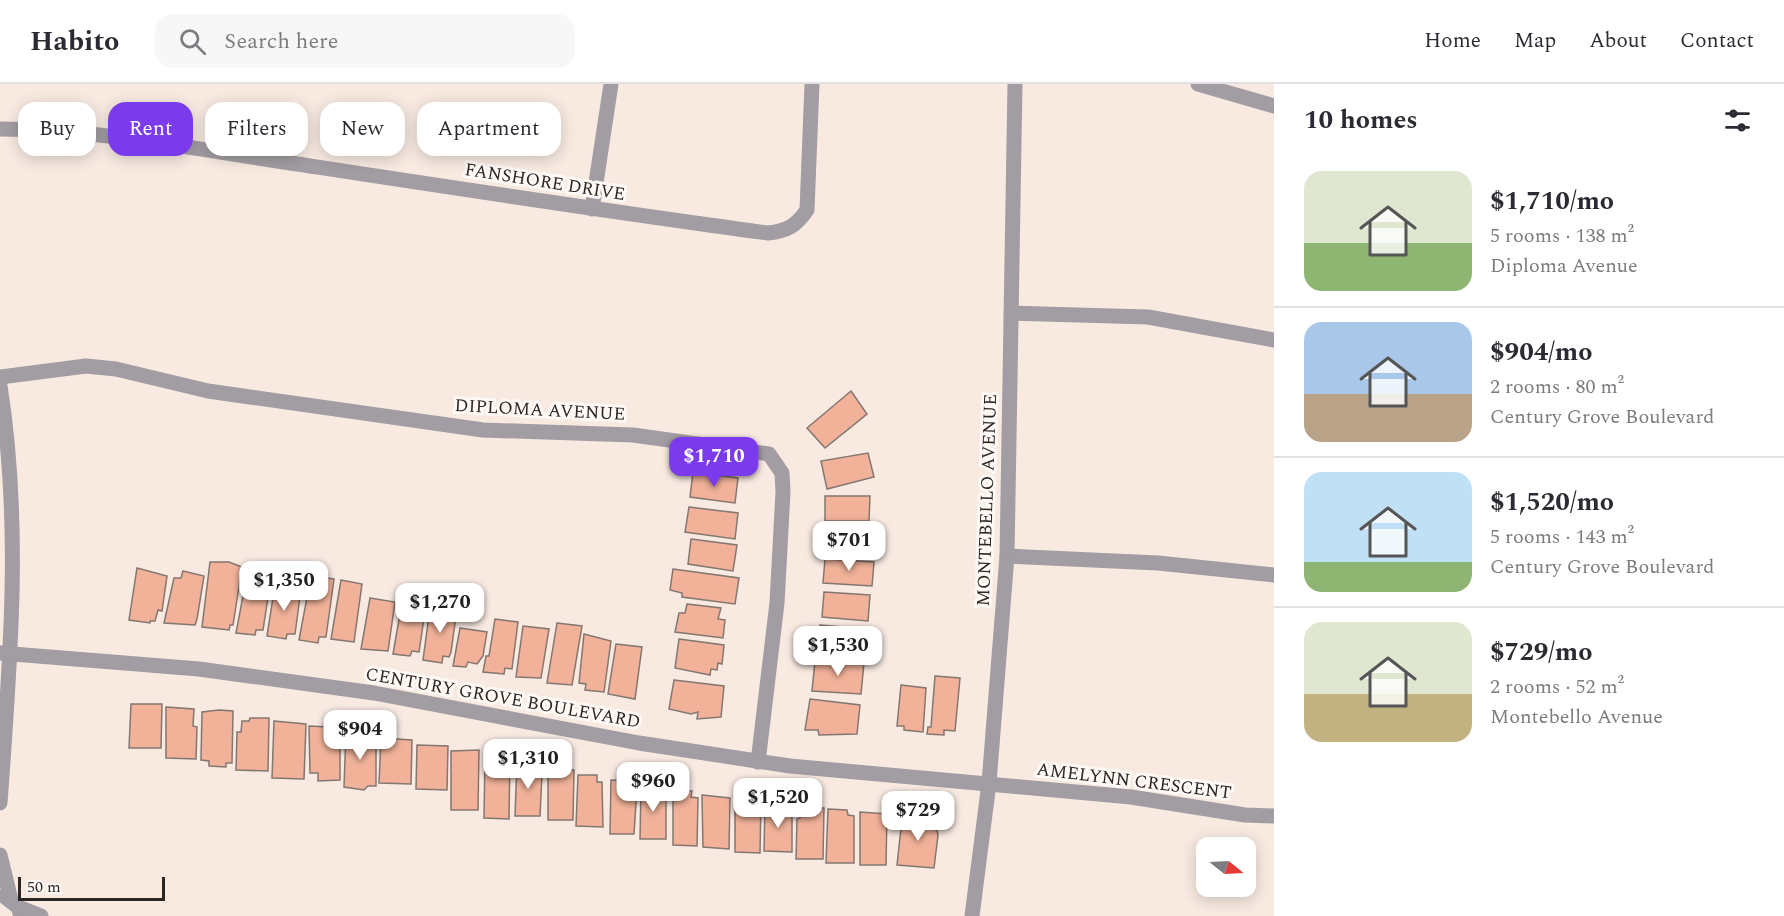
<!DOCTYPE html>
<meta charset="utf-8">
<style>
:root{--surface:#fff;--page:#f7f7f7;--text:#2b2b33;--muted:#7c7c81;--line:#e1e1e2;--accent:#7c3aed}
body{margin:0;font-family:Spectral,serif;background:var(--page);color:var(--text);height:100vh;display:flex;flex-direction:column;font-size:22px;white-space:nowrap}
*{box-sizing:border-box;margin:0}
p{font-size:20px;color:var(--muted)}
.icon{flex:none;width:33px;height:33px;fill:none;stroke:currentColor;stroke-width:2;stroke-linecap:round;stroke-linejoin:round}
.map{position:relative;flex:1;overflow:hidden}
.details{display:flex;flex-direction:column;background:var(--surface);width:510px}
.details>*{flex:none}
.top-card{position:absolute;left:18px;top:18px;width:570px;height:54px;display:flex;gap:12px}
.needle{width:39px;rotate:108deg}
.tools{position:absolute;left:1196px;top:753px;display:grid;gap:12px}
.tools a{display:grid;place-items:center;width:60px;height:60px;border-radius:12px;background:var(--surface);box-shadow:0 3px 15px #0003;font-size:30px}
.scale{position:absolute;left:18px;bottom:15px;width:147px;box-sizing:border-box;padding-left:6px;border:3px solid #2b2623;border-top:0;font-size:16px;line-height:21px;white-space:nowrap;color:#2b2623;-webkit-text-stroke:4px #fff9f5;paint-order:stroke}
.price{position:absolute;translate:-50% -51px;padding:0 14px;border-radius:12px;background:#fff;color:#222;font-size:20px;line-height:39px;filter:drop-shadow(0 2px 3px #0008)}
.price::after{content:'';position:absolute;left:50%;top:36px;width:18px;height:14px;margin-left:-9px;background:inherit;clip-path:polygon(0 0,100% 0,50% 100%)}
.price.current{background:var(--accent);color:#fff}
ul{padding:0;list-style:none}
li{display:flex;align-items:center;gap:18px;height:150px;padding:0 30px}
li+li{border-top:2px solid var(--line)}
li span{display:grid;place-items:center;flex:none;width:168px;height:120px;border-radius:18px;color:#555}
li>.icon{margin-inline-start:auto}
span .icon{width:72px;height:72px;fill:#fffc;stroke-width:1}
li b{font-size:26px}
h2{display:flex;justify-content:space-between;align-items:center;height:72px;padding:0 30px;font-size:26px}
.chip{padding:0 21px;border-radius:18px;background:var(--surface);box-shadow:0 3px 15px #0003;font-size:21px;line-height:54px}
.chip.current{background:var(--accent);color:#fff}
header{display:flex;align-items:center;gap:36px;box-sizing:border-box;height:84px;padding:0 30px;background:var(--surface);border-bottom:2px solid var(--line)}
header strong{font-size:28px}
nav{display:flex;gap:33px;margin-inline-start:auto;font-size:21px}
.search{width:420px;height:54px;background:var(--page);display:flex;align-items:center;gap:15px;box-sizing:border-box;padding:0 21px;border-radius:18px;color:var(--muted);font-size:22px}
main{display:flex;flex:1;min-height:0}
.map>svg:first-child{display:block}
.building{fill:#f1b299;stroke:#847671;stroke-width:1.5}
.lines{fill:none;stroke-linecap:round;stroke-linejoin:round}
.minor{stroke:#a19da2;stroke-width:15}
.labels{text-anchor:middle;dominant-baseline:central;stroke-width:6;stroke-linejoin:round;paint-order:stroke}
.street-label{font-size:18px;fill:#2b2623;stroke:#fff9f5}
</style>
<header>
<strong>Habito</strong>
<div class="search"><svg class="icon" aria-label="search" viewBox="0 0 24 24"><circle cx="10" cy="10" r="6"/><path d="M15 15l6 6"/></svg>Search here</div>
<nav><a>Home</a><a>Map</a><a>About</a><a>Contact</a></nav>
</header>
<main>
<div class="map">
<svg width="1274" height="832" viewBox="0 0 1274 832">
<rect width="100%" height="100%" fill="#f8eae1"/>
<g class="building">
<path d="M 851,307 L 867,330 L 825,364 L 807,344 Z"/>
<path d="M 868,369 L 874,393 L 827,405 L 821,377 Z"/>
<path d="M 693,388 L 738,394 L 735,419 L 690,413 Z"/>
<path d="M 825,412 L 870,412 L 869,437 L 825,437 Z"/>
<path d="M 689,423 L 738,429 L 735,455 L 685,448 Z"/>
<path d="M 824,443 L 869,445 L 869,471 L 823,469 Z"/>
<path d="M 691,455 L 737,461 L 733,487 L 688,480 Z"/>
<path d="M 825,475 L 874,478 L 872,502 L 823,499 Z"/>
<path d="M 210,478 L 229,478 L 242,483 L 233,541 L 230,541 L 229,546 L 202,543 Z"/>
<path d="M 137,484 L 167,492 L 162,527 L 158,526 L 155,537 L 150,537 L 150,539 L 129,536 Z"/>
<path d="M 673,485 L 739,494 L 735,520 L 682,513 L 682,509 L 670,506 Z"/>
<path d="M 183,487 L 204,492 L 197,535 L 195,541 L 164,539 L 174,494 L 181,494 Z"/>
<path d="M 311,492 L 334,495 L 326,553 L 319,553 L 318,559 L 299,556 Z"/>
<path d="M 246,496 L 270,500 L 263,546 L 256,546 L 255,551 L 236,549 Z"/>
<path d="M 341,496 L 362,500 L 354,558 L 331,555 Z"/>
<path d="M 275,501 L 301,505 L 295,550 L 287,550 L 286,555 L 267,552 Z"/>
<path d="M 824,508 L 870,511 L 868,537 L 822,533 Z"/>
<path d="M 370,514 L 395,518 L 388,567 L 361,565 Z"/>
<path d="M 402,518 L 426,521 L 419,568 L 412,567 L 410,572 L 393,570 Z"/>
<path d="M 687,520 L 721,524 L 718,535 L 725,536 L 723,554 L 675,548 L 679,529 L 685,529 Z"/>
<path d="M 442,523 L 457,525 L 451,568 L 449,573 L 443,572 L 442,579 L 423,576 L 430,524 L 441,526 Z"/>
<path d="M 495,535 L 518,538 L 512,585 L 505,584 L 504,590 L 483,588 L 486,572 L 489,572 Z"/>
<path d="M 557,539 L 582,542 L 572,601 L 547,599 Z"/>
<path d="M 820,541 L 868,545 L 865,574 L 817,571 Z"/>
<path d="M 523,542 L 549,545 L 541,594 L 516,593 Z"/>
<path d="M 460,544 L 487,548 L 483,572 L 477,580 L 468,578 L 466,583 L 453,582 Z"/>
<path d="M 584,550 L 611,557 L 604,608 L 585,606 L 586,600 L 579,599 Z"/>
<path d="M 679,555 L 724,561 L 722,580 L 718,579 L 717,586 L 711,585 L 710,591 L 675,584 Z"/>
<path d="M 616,560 L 642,563 L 635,615 L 608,610 Z"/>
<path d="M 815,577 L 864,579 L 861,610 L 812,607 Z"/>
<path d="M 935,592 L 960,594 L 955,647 L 944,646 L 944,651 L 927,650 L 928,643 L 931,643 Z"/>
<path d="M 674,596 L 724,602 L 721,633 L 697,635 L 698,628 L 691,630 L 669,625 Z"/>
<path d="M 901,601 L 926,604 L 923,648 L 904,646 L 904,642 L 897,642 Z"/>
<path d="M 810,615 L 860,621 L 857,650 L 819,651 L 818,646 L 805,646 Z"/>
<path d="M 131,620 L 162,620 L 161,664 L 129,664 Z"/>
<path d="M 166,623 L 194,625 L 193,642 L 197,643 L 196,675 L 166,674 Z"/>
<path d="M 219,626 L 233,627 L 232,679 L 226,679 L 226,683 L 209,682 L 209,677 L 201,676 L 202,628 Z"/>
<path d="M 250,634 L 269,634 L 268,687 L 236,686 L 237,648 L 241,648 L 242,637 L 249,637 Z"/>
<path d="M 274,637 L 306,640 L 304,695 L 272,694 Z"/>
<path d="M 309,642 L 330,643 L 330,646 L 340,646 L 340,696 L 318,697 L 318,689 L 310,689 Z"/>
<path d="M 346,648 L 376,651 L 376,702 L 368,702 L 364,706 L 344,703 Z"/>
<path d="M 381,654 L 412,656 L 411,700 L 379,699 Z"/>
<path d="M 417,661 L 448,662 L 447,706 L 416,705 Z"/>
<path d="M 479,666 L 478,726 L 451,726 L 451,667 Z"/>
<path d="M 497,670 L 510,671 L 509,735 L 484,734 L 485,674 L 496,674 Z"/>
<path d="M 517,678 L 536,679 L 535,691 L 542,691 L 540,732 L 515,732 Z"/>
<path d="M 548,685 L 574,686 L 573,736 L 548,736 Z"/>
<path d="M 578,691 L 597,691 L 597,698 L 602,698 L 603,743 L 576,742 Z"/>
<path d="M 611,696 L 629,697 L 628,703 L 637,703 L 634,750 L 610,750 Z"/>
<path d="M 641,703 L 666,703 L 666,755 L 640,755 Z"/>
<path d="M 673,707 L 692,707 L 691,713 L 698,714 L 697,762 L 673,761 Z"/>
<path d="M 702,711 L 730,714 L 729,765 L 703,763 Z"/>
<path d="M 735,716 L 761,717 L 760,769 L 735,768 Z"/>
<path d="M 765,720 L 785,720 L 785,726 L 792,726 L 792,768 L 764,767 Z"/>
<path d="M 804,723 L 824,724 L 823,775 L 796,775 L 797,735 L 800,734 L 800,729 L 804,729 Z"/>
<path d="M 828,725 L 847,726 L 848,731 L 854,732 L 854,779 L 826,779 Z"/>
<path d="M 860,728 L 887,730 L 886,781 L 860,781 Z"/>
<path d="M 909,729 L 932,732 L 931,745 L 937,746 L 938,751 L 934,784 L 897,781 L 902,735 L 908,736 Z"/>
</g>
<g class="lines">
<g class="minor">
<path d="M 1198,0 L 1274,22"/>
<path d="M 0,45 C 97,45 201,66 297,80 C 454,104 610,128 768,149 C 787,147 796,142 807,126 L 812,0"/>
<path d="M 592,125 L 611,0"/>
<path d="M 1011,229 L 1148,233 L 1274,256"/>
<path d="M 0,293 L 86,282 L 116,285 L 208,307 L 483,346 L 633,351 L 769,370 L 782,389 L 783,408 L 777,519 L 758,678"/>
<path d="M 0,302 C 22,441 10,580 0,719"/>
<path d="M 1007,472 L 1158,479 L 1274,491"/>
<path d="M 0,569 L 199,585 L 374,609 L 639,659 L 790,682 L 1131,713 L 1245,731 L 1274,732"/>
<path d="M 0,771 L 11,816"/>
<path d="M 4,812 L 18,823 L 21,832"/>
<path d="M 18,823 L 41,832"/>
<path d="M 972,832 L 989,699 L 1007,472 L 1015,0"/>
</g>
</g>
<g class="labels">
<g class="street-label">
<text transform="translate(545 98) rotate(9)">FANSHORE DRIVE</text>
<text transform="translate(540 326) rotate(3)">DIPLOMA AVENUE</text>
<text transform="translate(987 416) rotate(-88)">MONTEBELLO AVENUE</text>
<text transform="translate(503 614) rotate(10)">CENTURY GROVE BOULEVARD</text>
<text transform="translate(1134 697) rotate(7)">AMELYNN CRESCENT</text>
</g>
</g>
</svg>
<div class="tools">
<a><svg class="needle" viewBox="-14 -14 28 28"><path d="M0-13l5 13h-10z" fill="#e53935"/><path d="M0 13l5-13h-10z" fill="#7c7c81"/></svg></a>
</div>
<div class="scale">50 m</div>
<b class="price current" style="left:714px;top:404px">$1,710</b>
<b class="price" style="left:849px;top:488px">$701</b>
<b class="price" style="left:284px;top:528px">$1,350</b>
<b class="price" style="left:440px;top:550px">$1,270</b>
<b class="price" style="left:838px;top:593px">$1,530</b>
<b class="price" style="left:360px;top:677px">$904</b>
<b class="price" style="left:528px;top:706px">$1,310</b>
<b class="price" style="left:653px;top:729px">$960</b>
<b class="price" style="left:778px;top:745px">$1,520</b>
<b class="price" style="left:918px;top:758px">$729</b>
<div class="top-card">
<a class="chip">Buy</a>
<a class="chip current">Rent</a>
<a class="chip">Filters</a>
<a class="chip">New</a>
<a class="chip">Apartment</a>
</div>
</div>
<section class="details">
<h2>10 homes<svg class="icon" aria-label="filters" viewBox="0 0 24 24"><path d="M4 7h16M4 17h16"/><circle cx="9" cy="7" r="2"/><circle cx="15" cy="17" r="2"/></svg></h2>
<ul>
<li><span style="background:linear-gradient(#dfe7d0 60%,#8fb573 0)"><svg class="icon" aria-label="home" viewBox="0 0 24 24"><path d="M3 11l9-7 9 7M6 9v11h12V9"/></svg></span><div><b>$1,710/mo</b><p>5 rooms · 138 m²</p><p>Diploma Avenue</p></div></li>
<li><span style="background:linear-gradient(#a9c7e8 60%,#b9a48a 0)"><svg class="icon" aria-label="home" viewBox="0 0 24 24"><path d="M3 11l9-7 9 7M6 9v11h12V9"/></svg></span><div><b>$904/mo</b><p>2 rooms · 80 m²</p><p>Century Grove Boulevard</p></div></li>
<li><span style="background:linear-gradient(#bfe0f5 75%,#8fb573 0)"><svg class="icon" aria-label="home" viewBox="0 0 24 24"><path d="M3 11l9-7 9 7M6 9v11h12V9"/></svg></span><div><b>$1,520/mo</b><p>5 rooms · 143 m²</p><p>Century Grove Boulevard</p></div></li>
<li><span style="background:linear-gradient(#dfe7d0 60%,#c2b280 0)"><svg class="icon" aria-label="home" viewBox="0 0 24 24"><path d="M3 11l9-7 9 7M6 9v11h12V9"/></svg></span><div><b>$729/mo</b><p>2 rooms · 52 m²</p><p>Montebello Avenue</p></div></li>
</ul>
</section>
</main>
